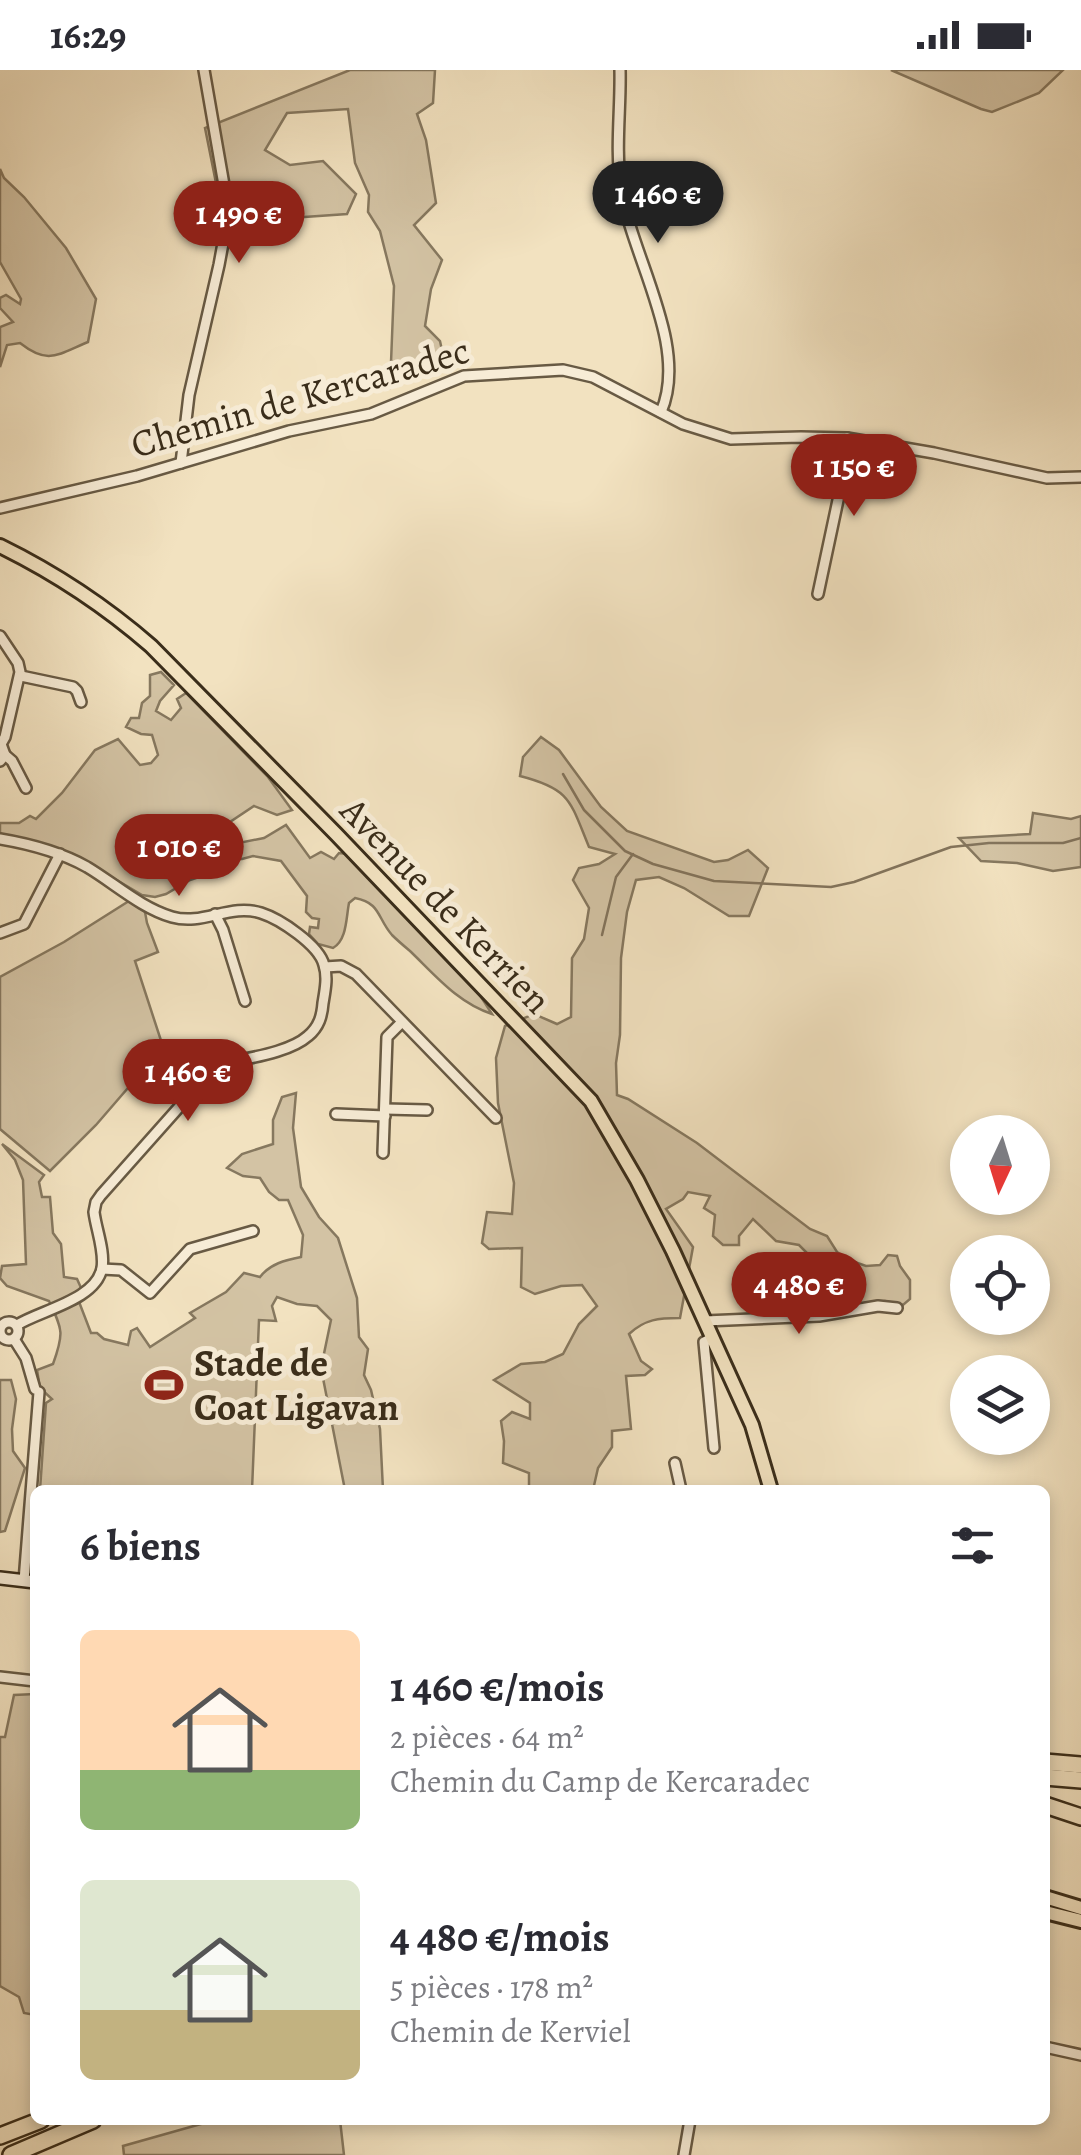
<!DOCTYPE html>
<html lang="fr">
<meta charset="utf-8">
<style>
:root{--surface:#fff;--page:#f7f7f7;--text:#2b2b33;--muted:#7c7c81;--accent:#8f2418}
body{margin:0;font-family:Alegreya,serif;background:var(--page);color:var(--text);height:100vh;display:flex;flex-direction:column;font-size:38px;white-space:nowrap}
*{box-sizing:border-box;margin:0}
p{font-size:32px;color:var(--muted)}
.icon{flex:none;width:55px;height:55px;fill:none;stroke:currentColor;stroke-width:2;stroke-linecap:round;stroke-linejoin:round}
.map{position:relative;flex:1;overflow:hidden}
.details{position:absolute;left:30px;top:1415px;width:1020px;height:640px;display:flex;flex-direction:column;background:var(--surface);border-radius:15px;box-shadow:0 5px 15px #0003}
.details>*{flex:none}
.needle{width:65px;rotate:184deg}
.fabs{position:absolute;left:950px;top:1045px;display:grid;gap:20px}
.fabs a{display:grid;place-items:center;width:100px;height:100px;border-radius:50%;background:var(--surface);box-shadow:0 5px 15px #0003;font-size:50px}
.price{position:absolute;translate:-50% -85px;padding:0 22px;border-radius:35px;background:var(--accent);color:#fff;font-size:32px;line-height:65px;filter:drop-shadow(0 2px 5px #0008)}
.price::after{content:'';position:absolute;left:50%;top:60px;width:30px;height:22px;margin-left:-15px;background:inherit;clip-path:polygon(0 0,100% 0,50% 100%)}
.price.on{background:#222;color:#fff}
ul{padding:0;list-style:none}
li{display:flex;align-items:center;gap:30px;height:250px;padding:0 50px}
li span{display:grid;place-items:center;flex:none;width:280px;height:200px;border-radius:15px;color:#555}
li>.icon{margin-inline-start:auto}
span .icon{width:120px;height:120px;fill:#fffc;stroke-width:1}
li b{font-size:42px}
h2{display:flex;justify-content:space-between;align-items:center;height:120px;padding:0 50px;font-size:42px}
.status{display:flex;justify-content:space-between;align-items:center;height:70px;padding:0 50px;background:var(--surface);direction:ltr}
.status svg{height:28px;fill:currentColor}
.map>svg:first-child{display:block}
.green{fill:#d3c3a4;stroke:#86785f;stroke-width:2.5}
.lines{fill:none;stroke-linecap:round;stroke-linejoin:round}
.stream{stroke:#83745c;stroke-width:2.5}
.street-casing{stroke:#685a44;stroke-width:14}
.secondary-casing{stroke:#3a2d1a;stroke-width:16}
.primary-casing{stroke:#3a2d1a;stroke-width:18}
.highway-casing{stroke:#3a2d1a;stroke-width:20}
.street{stroke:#f7ecd6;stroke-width:9}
.secondary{stroke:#f7ecd6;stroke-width:11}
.primary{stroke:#f2e2c0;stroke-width:12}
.highway{stroke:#f2e2c0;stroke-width:15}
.labels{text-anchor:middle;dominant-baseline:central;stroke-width:10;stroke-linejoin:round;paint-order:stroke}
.street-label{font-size:38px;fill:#3a2d1a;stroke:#f7ecd6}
.poi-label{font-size:38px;font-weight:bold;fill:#3a2d1a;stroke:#f7ecd6;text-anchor:start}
</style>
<div class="status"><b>16:29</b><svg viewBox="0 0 49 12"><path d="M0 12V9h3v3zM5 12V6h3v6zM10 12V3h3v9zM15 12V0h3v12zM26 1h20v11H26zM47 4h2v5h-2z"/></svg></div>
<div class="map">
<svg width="1081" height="2085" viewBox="0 0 1081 2085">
<rect width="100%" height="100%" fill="#f2e2c0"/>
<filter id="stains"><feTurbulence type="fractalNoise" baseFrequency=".002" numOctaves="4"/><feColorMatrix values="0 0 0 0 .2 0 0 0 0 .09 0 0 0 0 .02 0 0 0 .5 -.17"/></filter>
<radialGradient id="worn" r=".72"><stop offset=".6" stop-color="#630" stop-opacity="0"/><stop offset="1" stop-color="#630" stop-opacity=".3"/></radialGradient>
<g class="green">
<path d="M 350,0 L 435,0 L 433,33 L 417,44 L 426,70 L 436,133 L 414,155 L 442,190 L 431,219 L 425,256 L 440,271 L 445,294 L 390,318 L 394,216 L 380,161 L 368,142 L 369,125 L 355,93 L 348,39 L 287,43 L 265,80 L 290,95 L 323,91 L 356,124 L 347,144 L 246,151 L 221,150 L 219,128 L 205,58 Z"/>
<path d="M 891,0 L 1063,0 L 1039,23 L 992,42 L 981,39 Z"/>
<path d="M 0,99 L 4,108 L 24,127 L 66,178 L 96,229 L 88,272 C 57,285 48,295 20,273 L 7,275 L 0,297 L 0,257 L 13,252 L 0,238 L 0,228 L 6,225 L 20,234 L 21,229 L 0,192 Z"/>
<path d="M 161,602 L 174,615 L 160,631 L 156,641 L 171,650 L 181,638 L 177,629 L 186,623 L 268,707 L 292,740 L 277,745 L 254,736 L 221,758 L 219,777 L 264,768 L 286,755 L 310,788 L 321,782 L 334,789 L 339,783 L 348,784 L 469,908 L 492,944 C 458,933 436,906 410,881 C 404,876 398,871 392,865 C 377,848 381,833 355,828 L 349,833 C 346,848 347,870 333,878 L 318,874 L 309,864 L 310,857 L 318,858 L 319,849 L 312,848 L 306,842 L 307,826 L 281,791 L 253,786 L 242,789 L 225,789 L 217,801 L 190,810 L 166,824 L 155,827 L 142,825 L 88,793 L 57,780 L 31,771 L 0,766 L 0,753 L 19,753 L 30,746 L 36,749 L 62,723 L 95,680 L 118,669 L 140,695 L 151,693 L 158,685 L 152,665 L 141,664 L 126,657 L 131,648 L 139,648 L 142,633 L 150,626 L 150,605 Z"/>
<path d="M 541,667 L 559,680 L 601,737 L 627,761 L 714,792 L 728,790 L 748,780 L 768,798 L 749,846 L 729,846 L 684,818 L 659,807 L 636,810 L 627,842 L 621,888 L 620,965 L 616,993 L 617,1025 L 628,1029 L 697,1073 L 810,1159 L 827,1166 L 837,1182 L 846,1189 L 866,1196 L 880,1195 L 888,1185 L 897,1186 L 900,1196 L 910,1210 L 910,1229 L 903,1235 L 885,1231 L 805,1242 L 796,1233 L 800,1210 L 808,1197 L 808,1184 L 799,1175 L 776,1171 L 753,1149 L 739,1166 L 739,1175 L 723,1175 L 713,1166 L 715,1145 L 704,1138 L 710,1126 L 688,1122 L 683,1129 L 666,1139 L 693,1177 L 680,1248 C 659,1248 645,1249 629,1264 L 641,1291 L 652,1299 L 645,1305 L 626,1306 L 631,1359 L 612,1361 L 612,1377 L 598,1398 L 593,1420 L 529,1420 L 529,1403 L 503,1393 L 504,1371 L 501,1351 L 512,1342 L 530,1349 L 530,1333 L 494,1310 L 521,1294 L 545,1292 L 563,1284 L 579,1254 L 597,1236 L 582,1215 L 561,1216 L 535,1224 L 521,1217 L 522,1178 L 489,1179 L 482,1173 L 487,1142 L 512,1144 L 514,1113 L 498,1033 L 496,988 L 505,956 L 534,944 L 557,954 L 571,947 L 572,888 L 584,869 L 589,838 L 573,810 L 579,798 L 599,794 L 615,784 L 589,777 C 570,731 571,719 520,706 L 523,687 Z"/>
<path d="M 1033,743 L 1071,749 L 1081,746 L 1081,797 L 1053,801 L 1017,793 L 981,791 L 959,768 L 1030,764 Z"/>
<path d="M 129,831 L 145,842 L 147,853 L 158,882 L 135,891 L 168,992 L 134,1011 L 96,1055 L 50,1101 L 0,1059 L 0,907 L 64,872 Z"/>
<path d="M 296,1023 L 293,1058 L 301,1117 L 319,1147 L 338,1168 L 357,1228 L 359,1267 L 368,1279 L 364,1305 L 371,1320 L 380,1359 L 383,1420 L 345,1420 L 321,1298 L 331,1250 L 317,1236 L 297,1234 L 277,1227 L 272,1236 L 276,1251 L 259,1250 L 252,1420 L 40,1420 L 46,1333 L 52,1329 L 40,1318 L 37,1300 L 53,1294 C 64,1264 63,1260 49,1231 L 7,1216 L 0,1208 L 2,1196 L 26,1194 L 23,1110 L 15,1090 L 2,1074 L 44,1105 L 39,1112 L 42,1127 L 50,1127 L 53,1163 L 61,1174 L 64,1207 L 77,1209 L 82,1220 L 76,1224 L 91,1263 L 97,1263 L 104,1269 L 128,1275 L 131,1261 L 137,1258 L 150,1277 L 195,1248 L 190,1243 L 226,1222 L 244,1203 L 260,1207 C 270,1194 285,1190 301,1187 L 303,1165 L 288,1130 L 279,1130 L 269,1122 L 260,1108 L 243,1106 L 227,1098 L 242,1084 L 273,1074 L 273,1050 L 282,1027 Z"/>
<path d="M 0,1310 L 11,1310 L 16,1329 L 12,1359 L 13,1381 L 25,1398 L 5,1461 L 0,1462 Z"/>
<path d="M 35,1624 L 35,1945 L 24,1943 L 19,1927 L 0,1916 L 0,1667 L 5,1667 L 14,1625 Z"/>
<path d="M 215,2050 L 340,2050 L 344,2085 L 124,2085 L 123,2076 Z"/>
</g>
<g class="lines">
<g class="stream">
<path d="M 563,704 L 584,740 L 625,781 L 653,794 L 714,811 L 831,817 L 854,812 L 951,777 L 989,773 L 1063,773 L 1081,768"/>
<path d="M 602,865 L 616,807 L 633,784"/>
</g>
<g class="street-casing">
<g id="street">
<path d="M 620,0 C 621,38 615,79 621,117 C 630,185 690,275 661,342"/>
<path d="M 181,393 L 189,325 L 219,195 L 226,157 L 224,115 L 204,0"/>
<path d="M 0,438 L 137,406 L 289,361 L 371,344 L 464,306 L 563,300 L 593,307 L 683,354 L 731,369 L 801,367 L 847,368 L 934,383 L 1047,408 L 1081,407"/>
<path d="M 818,524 L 844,402 L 847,368"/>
<path d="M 0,566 L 18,593 L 20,602 L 5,667 L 1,674 L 5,685 L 0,691"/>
<path d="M 21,606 L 73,617 L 77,621 L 81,632"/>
<path d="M 5,685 L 12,691 L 26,718"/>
<path d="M 0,769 C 30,774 60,782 87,797 C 114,813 141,838 172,847 C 203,856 230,833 261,843 C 280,849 319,875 324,895 C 328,907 325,921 323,933 C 322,946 319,957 308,966 C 289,983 247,988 222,994 L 213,999 L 101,1125 L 96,1132 L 94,1142 C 96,1159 105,1181 102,1198 C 96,1230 41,1240 17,1255"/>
<path d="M 215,844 L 223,860 L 245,931"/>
<path d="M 0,863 L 24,854 L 60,784"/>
<path d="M 325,897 L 341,896 L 356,904 L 496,1048"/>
<path d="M 385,1039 L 427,1040"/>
<path d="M 336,1044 L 385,1046"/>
<path d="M 383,1083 L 387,967 L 402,952"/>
<path d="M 102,1199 L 121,1200 L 150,1223 L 190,1179 L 253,1161"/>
<path d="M 705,1251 L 819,1246 L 878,1236 L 897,1238"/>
<circle cx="9" cy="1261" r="9"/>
<path d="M 712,1268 L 704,1272 L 714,1378"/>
<path d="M 14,1269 L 26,1288 L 35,1319"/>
<path d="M 675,1393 L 681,1420"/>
<path d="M 24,1511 L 39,1322"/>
<path d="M 0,1607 L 35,1611"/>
<path d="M 1045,1977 L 1081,1985"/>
<path d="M 684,2085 L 690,2050"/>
</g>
</g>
<g class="secondary-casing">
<path id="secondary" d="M 0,1508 L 35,1512"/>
</g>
<g class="primary-casing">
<g id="primary">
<path d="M 0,476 C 55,503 105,536 151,576 L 336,764 L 591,1031 L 637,1110 L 673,1181 L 752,1355 L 771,1420"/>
<path d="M 1045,1827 L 1081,1838"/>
<path d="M 1045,1842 L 1081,1851"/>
</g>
</g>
<g class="highway-casing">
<g id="highway">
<path d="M 1045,1692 L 1081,1695"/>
<path d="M 1045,1707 L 1081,1710"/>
<path d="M 1045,1735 L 1081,1747"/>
<path d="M 0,2066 L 41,2050"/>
<path d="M 11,2085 L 93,2050"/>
</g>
</g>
<use href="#street" class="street"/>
<use href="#secondary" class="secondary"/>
<use href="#primary" class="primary"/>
<use href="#highway" class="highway"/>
</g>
<defs>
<g id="stadium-bare" transform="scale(3)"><path d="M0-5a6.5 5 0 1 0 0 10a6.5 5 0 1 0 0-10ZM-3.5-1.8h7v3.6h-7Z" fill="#8f2418" stroke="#f7ecd6" stroke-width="2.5" paint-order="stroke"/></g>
</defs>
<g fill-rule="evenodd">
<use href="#stadium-bare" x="164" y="1315"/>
</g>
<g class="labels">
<g class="street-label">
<text transform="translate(300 327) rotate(-16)">Chemin de Kercaradec</text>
<text transform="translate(446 835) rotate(46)">Avenue de Kerrien</text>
</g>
<g class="poi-label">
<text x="194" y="1293">Stade de<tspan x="194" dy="44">Coat Ligavan</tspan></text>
</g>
</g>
<rect width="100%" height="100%" filter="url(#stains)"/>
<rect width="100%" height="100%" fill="url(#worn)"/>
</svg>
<div class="fabs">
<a><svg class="needle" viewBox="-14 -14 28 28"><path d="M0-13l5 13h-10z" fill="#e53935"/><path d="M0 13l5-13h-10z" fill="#7c7c81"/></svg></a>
<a><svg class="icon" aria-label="locate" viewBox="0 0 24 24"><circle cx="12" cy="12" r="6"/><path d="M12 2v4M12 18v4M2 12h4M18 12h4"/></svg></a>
<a><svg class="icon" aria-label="layers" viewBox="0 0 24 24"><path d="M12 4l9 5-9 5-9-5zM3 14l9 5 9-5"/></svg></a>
</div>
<b class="price on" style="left:658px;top:176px">1 460 €</b>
<b class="price" style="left:239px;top:196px">1 490 €</b>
<b class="price" style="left:854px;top:449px">1 150 €</b>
<b class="price" style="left:179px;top:829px">1 010 €</b>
<b class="price" style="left:188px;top:1054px">1 460 €</b>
<b class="price" style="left:799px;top:1267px">4 480 €</b>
<section class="details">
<h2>6 biens<svg class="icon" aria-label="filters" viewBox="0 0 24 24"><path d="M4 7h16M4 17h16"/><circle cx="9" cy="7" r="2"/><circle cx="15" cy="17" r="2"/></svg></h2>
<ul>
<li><span style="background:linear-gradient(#ffd9b3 70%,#8fb573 0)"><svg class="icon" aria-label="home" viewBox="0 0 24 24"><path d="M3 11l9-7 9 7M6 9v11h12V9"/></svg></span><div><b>1 460 €/mois</b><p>2 pièces · 64 m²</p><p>Chemin du Camp de Kercaradec</p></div></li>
<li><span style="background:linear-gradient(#dfe7d0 65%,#c2b280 0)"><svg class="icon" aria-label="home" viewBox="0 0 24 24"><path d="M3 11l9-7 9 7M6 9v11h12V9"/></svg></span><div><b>4 480 €/mois</b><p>5 pièces · 178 m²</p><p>Chemin de Kerviel</p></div></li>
</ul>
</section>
</div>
